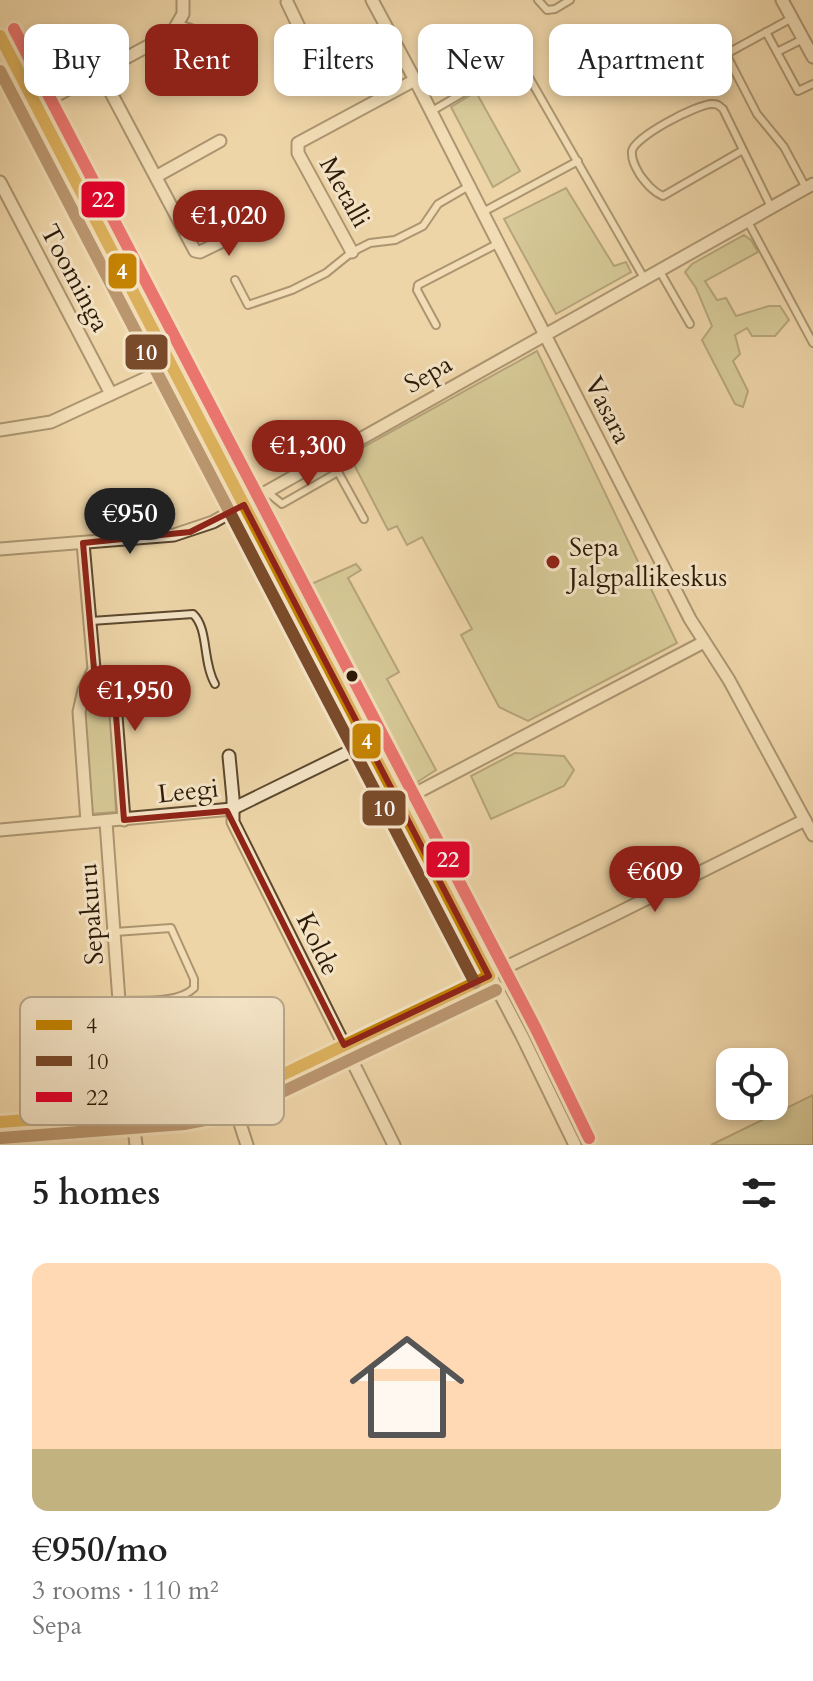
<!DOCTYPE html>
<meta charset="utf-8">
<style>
:root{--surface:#fff;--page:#f2f2f2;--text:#222;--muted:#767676;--line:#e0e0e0;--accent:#8f2418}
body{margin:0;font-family:Cardo,serif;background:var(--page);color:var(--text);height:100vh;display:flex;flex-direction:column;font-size:30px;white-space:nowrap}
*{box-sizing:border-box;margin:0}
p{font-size:26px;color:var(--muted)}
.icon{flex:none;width:44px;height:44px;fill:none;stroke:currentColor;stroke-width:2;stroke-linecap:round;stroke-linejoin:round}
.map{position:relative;height:1145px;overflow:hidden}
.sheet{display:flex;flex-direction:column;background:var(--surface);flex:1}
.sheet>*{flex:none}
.banner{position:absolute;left:24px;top:24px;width:766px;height:72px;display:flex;gap:16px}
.buttons{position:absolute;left:716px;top:1048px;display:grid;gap:16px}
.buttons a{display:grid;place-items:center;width:72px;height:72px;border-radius:16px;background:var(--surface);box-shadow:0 4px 12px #0003;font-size:40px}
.price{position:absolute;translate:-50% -68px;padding:0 18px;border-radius:28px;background:var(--accent);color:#fff;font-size:26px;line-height:52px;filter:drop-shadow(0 2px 4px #0008)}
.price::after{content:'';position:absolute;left:50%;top:48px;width:24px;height:18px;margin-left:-12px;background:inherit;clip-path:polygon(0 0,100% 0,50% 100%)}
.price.current{background:#222;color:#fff}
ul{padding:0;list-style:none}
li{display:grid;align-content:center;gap:16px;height:424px;padding:0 32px}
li+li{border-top:2px solid var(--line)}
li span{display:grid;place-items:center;height:248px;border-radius:16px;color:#555}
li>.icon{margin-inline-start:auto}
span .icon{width:144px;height:144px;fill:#fffc;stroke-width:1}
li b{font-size:34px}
h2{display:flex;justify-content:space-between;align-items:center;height:96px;padding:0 32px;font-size:34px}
.pill{padding:0 28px;border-radius:16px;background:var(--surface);box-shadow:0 4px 12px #0003;font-size:28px;line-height:72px}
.pill.current{background:var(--accent);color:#fff}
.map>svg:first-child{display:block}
.green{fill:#babd86;stroke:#736b46;stroke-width:2}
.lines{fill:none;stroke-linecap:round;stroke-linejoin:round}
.service-casing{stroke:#5c482e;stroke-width:10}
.minor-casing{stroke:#5c482e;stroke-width:15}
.service{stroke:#f4e4c6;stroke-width:6}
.minor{stroke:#f4e4c6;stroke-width:11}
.bus-1-casing{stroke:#f4e4c6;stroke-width:18}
.bus-2-casing{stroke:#f4e4c6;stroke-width:18}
.bus-3-casing{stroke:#f4e4c6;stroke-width:18}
.bus-1{stroke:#c48302;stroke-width:12}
.bus-2{stroke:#7a4b2a;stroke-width:12}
.bus-3{stroke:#e4002b;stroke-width:12}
.marked{fill:none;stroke:#8f2418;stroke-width:6;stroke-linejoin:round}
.poi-dot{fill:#8f2418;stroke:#f4e4c6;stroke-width:3}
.bus-dot{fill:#2c1906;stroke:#f4e4c6;stroke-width:3}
.labels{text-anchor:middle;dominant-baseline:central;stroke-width:6;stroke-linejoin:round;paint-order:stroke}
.street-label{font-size:26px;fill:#2c1906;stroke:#f4e4c6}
.poi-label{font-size:26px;fill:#2c1906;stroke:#f4e4c6;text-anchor:start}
.key{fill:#f4e4c6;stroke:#b8a78c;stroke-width:2}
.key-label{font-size:22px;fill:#2c1906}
.line-badge{stroke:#f4e4c6;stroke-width:3}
.badge-label{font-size:22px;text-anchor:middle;font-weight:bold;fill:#fff}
</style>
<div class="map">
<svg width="813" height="1145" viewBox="0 0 813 1145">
<rect width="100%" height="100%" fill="#eed6a8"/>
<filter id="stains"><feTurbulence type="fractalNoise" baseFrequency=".0025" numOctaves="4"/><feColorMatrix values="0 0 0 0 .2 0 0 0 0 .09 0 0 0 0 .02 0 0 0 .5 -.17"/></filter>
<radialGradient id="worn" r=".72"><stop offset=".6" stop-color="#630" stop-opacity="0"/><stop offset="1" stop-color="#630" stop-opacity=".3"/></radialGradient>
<g class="green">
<path d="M 476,92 L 520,171 L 493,187 L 451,107 Z"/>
<path d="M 566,188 L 614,266 L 626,262 L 631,272 L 556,314 L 504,219 Z"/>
<path d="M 744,235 L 751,240 L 758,252 L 705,281 L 717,300 L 726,298 L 736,316 L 769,306 L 780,306 L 789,320 L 775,336 L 752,336 L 747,328 L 735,335 L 740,354 L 733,361 L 748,391 L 743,407 L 735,404 L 702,340 L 712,326 L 696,288 L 685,272 L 692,264 Z"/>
<path d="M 537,351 L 677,643 L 528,721 L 499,707 L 461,635 L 472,629 L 422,537 L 407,545 L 397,526 L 388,530 L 349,455 Z"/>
<path d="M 356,564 L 361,570 L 348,578 L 399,672 L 387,679 L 436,770 L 411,786 L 307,586 Z"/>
<path d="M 96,679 L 104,684 L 110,706 L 116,812 L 90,814 C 89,788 76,695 96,679 Z"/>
<path d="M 515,753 L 564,756 L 574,770 L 564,786 L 491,819 L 471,776 Z"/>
<path d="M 813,1095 L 813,1145 L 711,1145 Z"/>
</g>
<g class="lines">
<g class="service-casing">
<g id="service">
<path d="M 538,0 L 547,10 L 555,9 L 570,0"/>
<path d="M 792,18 L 726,54 L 757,114 L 784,147 L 806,188"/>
<path d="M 179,24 L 197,30 L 226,81"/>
<path d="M 766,32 L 798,91 L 813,84"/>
<path d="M 777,52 L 803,39"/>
<path d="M 432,111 L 519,60 L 644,278"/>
<path d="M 743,150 L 663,196 C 653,192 647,184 640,175 C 636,168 631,160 632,151 C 634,137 697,104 712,104 C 718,104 718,105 723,109 L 771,207"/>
<path d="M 483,212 L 578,161"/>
<path d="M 747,220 L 813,343"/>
<path d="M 659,270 L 690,324"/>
<path d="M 235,280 L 248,305 L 292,290 L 326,273 L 352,252 L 370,243 L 395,240 L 423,226 L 438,204 L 469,186"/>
<path d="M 436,325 L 417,290 L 418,285 L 499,243"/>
<path d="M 338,472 L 364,519"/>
<path d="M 266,491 L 282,504 L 338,472 L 332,454"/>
<path d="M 91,621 L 193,614 C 209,629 202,661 215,684"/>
<path d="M 115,932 L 171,928 L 194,979 L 194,988 C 178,1004 141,1000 119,1001"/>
</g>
</g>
<g class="minor-casing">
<g id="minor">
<path d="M 372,0 L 415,80 L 690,619 L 729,680 L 813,835"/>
<path d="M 782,0 L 813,57"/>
<path d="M 287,2 L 311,52"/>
<path d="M 0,36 L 522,1036 L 575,1145"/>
<path d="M 101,74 L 195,251 L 200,252 L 260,223"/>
<path d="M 37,106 L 172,33 L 183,14 L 183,0"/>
<path d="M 157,176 L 220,141"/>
<path d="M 0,182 L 111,394"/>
<path d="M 352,252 L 298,153 L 298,143 L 415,80"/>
<path d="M 0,430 L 51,422 L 172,366"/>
<path d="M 83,543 L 94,669 L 84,690 L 79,712 L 87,822"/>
<path d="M 0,549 L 174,535 L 213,522 L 813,184"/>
<path d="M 94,669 L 105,679 L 115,702 L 124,820"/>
<path d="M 229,756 L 233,798 L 233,822 L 394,1145"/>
<path d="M 399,802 L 704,642"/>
<path d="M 106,822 L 119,1001 L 136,1145"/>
<path d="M 0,830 L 232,809 L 367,743"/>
<path d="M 232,1099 L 247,1145"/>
<path d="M 0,1122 L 183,1108 L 232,1099 L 612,916 L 805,820"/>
</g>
</g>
<use href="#service" class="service"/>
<use href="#minor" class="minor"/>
<g class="bus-1-casing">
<g id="bus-1">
<path d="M 0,36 L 489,976"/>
<path d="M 0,1122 L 183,1108 L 232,1099 L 489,976"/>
</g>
</g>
<g class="bus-2-casing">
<g id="bus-2">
<path d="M 0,71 L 475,983"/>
<path d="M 1,1138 L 184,1124 L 236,1114 L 496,990"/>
</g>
</g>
<g class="bus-3-casing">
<path id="bus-3" d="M 14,29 L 536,1029 L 589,1138"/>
</g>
<use href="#bus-1" class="bus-1"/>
<use href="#bus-2" class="bus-2"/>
<use href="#bus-3" class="bus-3"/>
</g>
<path d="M0 0H813V1145H0ZM 244,505 L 489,976 L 344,1045 L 227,811 L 124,820 L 115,702 L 94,669 L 83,543 L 190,532 Z" fill="#eed6a8" fill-opacity=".55" fill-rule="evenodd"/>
<path class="marked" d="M 244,505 L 489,976 L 344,1045 L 227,811 L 124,820 L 115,702 L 94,669 L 83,543 L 190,532 Z"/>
<circle class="poi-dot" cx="553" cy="562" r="8"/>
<circle class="bus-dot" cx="352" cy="676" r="7"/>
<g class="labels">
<g class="street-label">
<text transform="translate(345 192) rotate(61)">Metalli</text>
<text transform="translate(75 278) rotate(62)">Toominga</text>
<text transform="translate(428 374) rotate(-30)">Sepa</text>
<text transform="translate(608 410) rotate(63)">Vasara</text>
<text transform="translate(188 791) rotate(-6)">Leegi</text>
<text transform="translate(91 914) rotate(-94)">Sepakuru</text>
<text transform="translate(318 944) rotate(64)">Kolde</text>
</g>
<g class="poi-label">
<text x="569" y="547">Sepa<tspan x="569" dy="30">Jalgpallikeskus</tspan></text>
</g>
</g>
<rect x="20" y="997" width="264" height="128" rx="12" class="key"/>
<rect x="36" y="1020" width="36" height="10" fill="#c48302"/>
<rect x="36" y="1056" width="36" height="10" fill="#7a4b2a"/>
<rect x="36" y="1092" width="36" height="10" fill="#e4002b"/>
<g class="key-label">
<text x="86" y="1033">4</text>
<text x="86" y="1069">10</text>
<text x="86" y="1105">22</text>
</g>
<g class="line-badge">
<rect x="80" y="180" width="46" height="39" rx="8" fill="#e4002b"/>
<rect x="107" y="252" width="31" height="38" rx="8" fill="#c48302"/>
<rect x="124" y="333" width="45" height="38" rx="8" fill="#7a4b2a"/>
<rect x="351" y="722" width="31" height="38" rx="8" fill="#c48302"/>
<rect x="361" y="789" width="46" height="38" rx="8" fill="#7a4b2a"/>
<rect x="425" y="840" width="46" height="39" rx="8" fill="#e4002b"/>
</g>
<g class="badge-label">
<text x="103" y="207">22</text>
<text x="122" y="279">4</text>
<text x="146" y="360">10</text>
<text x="367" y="749">4</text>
<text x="384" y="816">10</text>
<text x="448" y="867">22</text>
</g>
<rect width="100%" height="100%" filter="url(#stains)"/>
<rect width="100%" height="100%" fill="url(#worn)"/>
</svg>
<div class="buttons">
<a><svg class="icon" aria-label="locate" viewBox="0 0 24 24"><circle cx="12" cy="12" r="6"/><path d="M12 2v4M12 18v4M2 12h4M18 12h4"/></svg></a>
</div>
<b class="price" style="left:229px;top:258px">€1,020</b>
<b class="price" style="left:308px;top:488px">€1,300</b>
<b class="price current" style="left:130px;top:556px">€950</b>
<b class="price" style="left:135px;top:733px">€1,950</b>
<b class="price" style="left:655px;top:914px">€609</b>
<div class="banner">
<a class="pill">Buy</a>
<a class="pill current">Rent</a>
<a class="pill">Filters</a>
<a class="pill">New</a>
<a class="pill">Apartment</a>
</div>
</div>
<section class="sheet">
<h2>5 homes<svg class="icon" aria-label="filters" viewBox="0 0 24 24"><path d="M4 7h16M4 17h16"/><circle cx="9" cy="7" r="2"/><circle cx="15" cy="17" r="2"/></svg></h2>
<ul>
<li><span style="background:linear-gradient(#ffd9b3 75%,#c2b280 0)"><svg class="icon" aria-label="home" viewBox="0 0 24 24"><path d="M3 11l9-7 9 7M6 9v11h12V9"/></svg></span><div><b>€950/mo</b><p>3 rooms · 110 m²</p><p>Sepa</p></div></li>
</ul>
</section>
